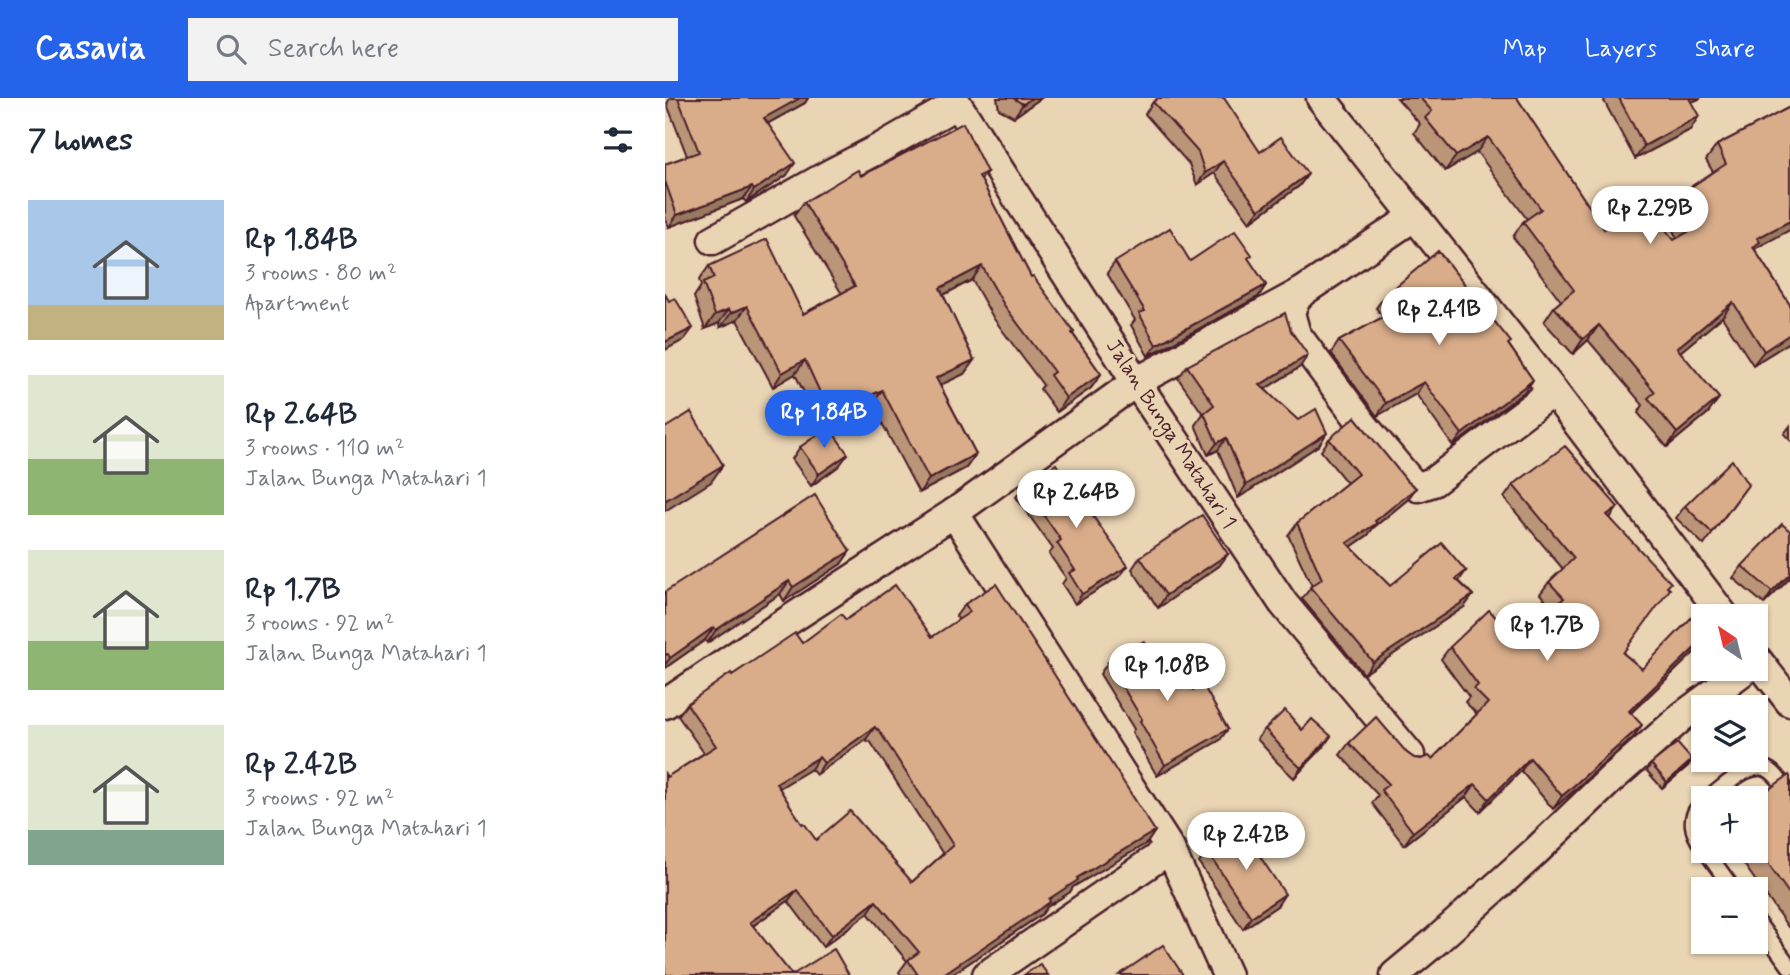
<!DOCTYPE html>
<meta charset="utf-8">
<style>
:root{--surface:#fff;--page:#f2f2f3;--text:#1f2937;--muted:#747a83;--accent:#2563eb}
body{margin:0;font-family:Mynerve,sans-serif;background:var(--page);color:var(--text);height:100vh;display:flex;flex-direction:column;font-size:26px;white-space:nowrap}
*{box-sizing:border-box;margin:0}
p{font-size:23px;color:var(--muted)}
.icon{flex:none;width:38px;height:38px;fill:none;stroke:currentColor;stroke-width:2;stroke-linecap:round;stroke-linejoin:round}
.map{position:relative;flex:1;overflow:hidden}
.details{display:flex;flex-direction:column;background:var(--surface);width:665px}
.details>*{flex:none}
.needle{width:46px;rotate:325deg}
.buttons{position:absolute;left:1026px;top:506px;display:grid;gap:14px}
.buttons a{display:grid;place-items:center;width:77px;height:77px;border-radius:0px;background:var(--surface);box-shadow:0 2px 5px #0004;font-size:35px}
.price{position:absolute;translate:-50% -60px;padding:0 16px;border-radius:24px;background:#fff;color:#222;font-size:23px;line-height:46px;filter:drop-shadow(0 2px 4px #0008)}
.price::after{content:'';position:absolute;left:50%;top:42px;width:21px;height:16px;margin-left:-10px;background:inherit;clip-path:polygon(0 0,100% 0,50% 100%)}
.price.active{background:var(--accent);color:#fff}
ul{padding:0;list-style:none}
li{display:flex;align-items:center;gap:21px;height:175px;padding:0 28px}
li span{display:grid;place-items:center;flex:none;width:196px;height:140px;border-radius:0px;color:#555}
li>.icon{margin-inline-start:auto}
span .icon{width:84px;height:84px;fill:#fffc;stroke-width:1}
li b{font-size:30px}
h2{display:flex;justify-content:space-between;align-items:center;height:84px;padding:0 28px;font-size:30px}
header{display:flex;align-items:center;gap:42px;box-sizing:border-box;height:98px;padding:0 35px;background:var(--accent);color:#fff}
header strong{font-size:33px}
nav{display:flex;gap:38px;margin-inline-start:auto;font-size:24px}
.search{width:490px;height:63px;background:var(--page);display:flex;align-items:center;gap:18px;box-sizing:border-box;padding:0 24px;border-radius:0px;color:var(--muted);font-size:26px}
main{display:flex;flex:1;min-height:0}
.map>svg:first-child{display:block}
.lines{fill:none;stroke-linecap:round;stroke-linejoin:round}
.lane-casing{stroke:#4a1f2b;stroke-width:19}
.street-casing{stroke:#4a1f2b;stroke-width:33}
.lane{stroke:#e9d4b3;stroke-width:14}
.street{stroke:#e9d4b3;stroke-width:28}
.wall{fill:#bb9577;stroke:#4a1f2b;stroke-width:2;fill-rule:evenodd}
.shaded-wall{fill:#987961;stroke:#4a1f2b;stroke-width:2}
.building{fill:#d9ad8a;stroke:#4a1f2b;stroke-width:2;fill-rule:evenodd}
.labels{text-anchor:middle;dominant-baseline:central;stroke-width:6;stroke-linejoin:round;paint-order:stroke}
.street-label{font-size:21px;fill:#4a1f2b;stroke:#e9d4b3}
</style>
<header>
<strong>Casavia</strong>
<div class="search"><svg class="icon" aria-label="search" viewBox="0 0 24 24"><circle cx="10" cy="10" r="6"/><path d="M15 15l6 6"/></svg>Search here</div>
<nav><a>Map</a><a>Layers</a><a>Share</a></nav>
</header>
<main>
<section class="details">
<h2>7 homes<svg class="icon" aria-label="filters" viewBox="0 0 24 24"><path d="M4 7h16M4 17h16"/><circle cx="9" cy="7" r="2"/><circle cx="15" cy="17" r="2"/></svg></h2>
<ul>
<li><span style="background:linear-gradient(#a9c7e8 75%,#c2b280 0)"><svg class="icon" aria-label="home" viewBox="0 0 24 24"><path d="M3 11l9-7 9 7M6 9v11h12V9"/></svg></span><div><b>Rp 1.84B</b><p>3 rooms · 80 m²</p><p>Apartment</p></div></li>
<li><span style="background:linear-gradient(#dfe7d0 60%,#8fb573 0)"><svg class="icon" aria-label="home" viewBox="0 0 24 24"><path d="M3 11l9-7 9 7M6 9v11h12V9"/></svg></span><div><b>Rp 2.64B</b><p>3 rooms · 110 m²</p><p>Jalan Bunga Matahari 1</p></div></li>
<li><span style="background:linear-gradient(#dfe7d0 65%,#8fb573 0)"><svg class="icon" aria-label="home" viewBox="0 0 24 24"><path d="M3 11l9-7 9 7M6 9v11h12V9"/></svg></span><div><b>Rp 1.7B</b><p>3 rooms · 92 m²</p><p>Jalan Bunga Matahari 1</p></div></li>
<li><span style="background:linear-gradient(#dfe7d0 75%,#7fa58c 0)"><svg class="icon" aria-label="home" viewBox="0 0 24 24"><path d="M3 11l9-7 9 7M6 9v11h12V9"/></svg></span><div><b>Rp 2.42B</b><p>3 rooms · 92 m²</p><p>Jalan Bunga Matahari 1</p></div></li>
</ul>
</section>
<div class="map">
<svg width="1125" height="877" viewBox="0 0 1125 877">
<rect width="100%" height="100%" fill="#e9d4b3"/>
<filter id="ink" filterUnits="userSpaceOnUse"><feTurbulence type="fractalNoise" baseFrequency=".0143" numOctaves="2"/><feDisplacementMap in="SourceGraphic" scale="14" xChannelSelector="R" yChannelSelector="G"/><feConvolveMatrix kernelMatrix="1 2 1 2 8 2 1 2 1" color-interpolation-filters="sRGB"/></filter>
<g filter="url(#ink)">
<g class="lines">
<g class="lane-casing">
<g id="lane">
<path d="M 1044,700 C 1060,688 1089,657 1108,675 C 1115,681 1120,690 1125,698"/>
<path d="M 1038,705 C 1022,718 1027,735 1038,749"/>
<path d="M 1040,752 L 1068,791"/>
<path d="M 1090,821 L 1125,869"/>
</g>
</g>
<g class="street-casing">
<g id="street">
<path d="M 288,0 L 471,284 L 618,505 L 745,657"/>
<path d="M 656,0 L 888,293 L 1059,518"/>
<path d="M 48,142 L 163,77 L 217,49 L 292,6"/>
<path d="M 637,194 L 630,202 L 625,215 L 631,236 L 700,329 L 746,384 L 753,389 L 768,384 L 888,293"/>
<path d="M 289,415 L 505,751 L 562,877"/>
<path d="M 1090,559 L 1125,604"/>
<path d="M 0,606 L 112,530 L 289,415 L 471,284 L 637,194 L 750,118"/>
<path d="M 322,877 L 505,751"/>
<path d="M 730,877 L 771,843 L 870,754 L 945,682 L 1019,617 L 1082,570"/>
</g>
</g>
<use href="#lane" class="lane"/>
<use href="#street" class="street"/>
</g>
<g class="wall">
<path d="M 5,0 L 143,0 L 140,5 L 103,25 L 122,77 L 81,104 L 78,101 L 4,129 L 0,119 L 0,66 L 22,58 L 2,6 Z"/>
<path d="M 332,0 L 376,0 L 349,19 L 334,11 Z"/>
<path d="M 732,0 L 852,0 L 939,131 L 963,129 L 1009,142 L 1012,140 L 998,115 L 1009,100 L 1048,74 L 1041,62 L 1052,47 L 1125,9 L 1091,150 L 1090,152 L 1125,207 L 1125,244 L 1088,267 L 1057,219 L 1015,254 L 1054,300 L 1043,315 L 1002,349 L 973,315 L 978,307 L 923,242 L 908,256 L 879,224 L 889,209 L 896,203 L 848,139 L 858,124 L 862,121 L 812,54 L 780,73 L 749,35 L 755,26 Z"/>
<path d="M 941,0 L 1036,0 L 1026,4 L 1025,32 L 970,61 L 939,3 Z"/>
<path d="M 488,4 L 595,54 L 643,76 L 634,88 L 585,124 L 549,75 L 532,87 L 524,66 L 480,16 Z"/>
<path d="M 322,74 L 316,82 L 366,179 L 409,234 L 408,236 L 436,276 L 426,290 L 392,314 L 375,291 L 378,287 L 329,221 L 307,182 L 278,197 L 309,262 L 299,276 L 275,287 L 311,356 L 301,370 L 254,395 L 207,306 L 156,330 L 130,276 L 108,289 L 72,222 L 56,229 L 54,225 L 40,231 L 29,199 L 36,188 L 34,182 L 44,168 L 138,216 L 177,196 L 129,118 L 139,104 L 196,78 Z"/>
<path d="M 584,162 L 601,187 L 593,199 L 483,258 L 466,227 L 470,222 L 442,175 L 450,164 Z"/>
<path d="M 720,198 L 844,247 L 868,282 L 859,294 L 788,348 L 751,296 L 712,318 L 666,255 L 674,243 L 718,219 L 711,210 Z"/>
<path d="M 522,268 L 635,269 L 600,291 L 654,347 L 573,400 L 553,352 L 543,357 L 530,327 L 538,316 L 513,280 Z"/>
<path d="M 1125,328 L 1125,342 L 1119,336 Z"/>
<path d="M 664,341 L 742,383 L 751,390 L 742,402 L 708,430 L 703,437 L 686,449 L 725,488 L 801,473 L 794,483 L 808,497 L 799,509 L 699,576 L 637,501 L 647,488 L 623,437 L 632,425 L 682,385 L 656,353 Z"/>
<path d="M 135,349 L 174,368 L 146,388 L 127,361 Z"/>
<path d="M 848,387 L 953,409 L 945,420 L 1003,490 L 958,555 L 977,571 L 1038,525 L 1038,546 L 966,615 L 968,640 L 888,711 L 856,673 L 815,714 L 801,699 L 739,747 L 707,705 L 713,697 L 675,657 L 684,645 L 742,655 L 749,660 L 767,661 L 812,616 L 800,604 L 804,599 L 776,561 L 785,549 L 856,545 L 888,511 L 875,496 L 884,484 L 898,471 L 839,400 Z"/>
<path d="M 1083,387 L 1039,447 L 1011,420 L 1020,408 Z"/>
<path d="M 359,389 L 455,478 L 410,506 L 397,486 L 401,480 L 384,456 L 388,451 L 351,399 Z"/>
<path d="M 185,453 L 176,466 L 119,503 L 115,496 L 42,545 L 40,542 L 0,570 L 0,494 Z"/>
<path d="M 563,456 L 554,468 L 493,510 L 467,471 L 475,459 Z"/>
<path d="M 1077,468 L 1125,480 L 1099,506 L 1068,480 Z"/>
<path d="M 300,506 L 490,733 L 482,745 L 408,789 L 405,794 L 382,809 L 377,816 L 286,877 L 236,877 L 234,874 L 242,863 L 203,815 L 158,849 L 123,803 L 88,828 L 127,877 L 184,877 L 0,877 L 0,676 L 2,679 L 39,655 L 13,618 L 22,606 L 67,577 L 137,545 L 181,522 L 267,539 L 294,522 L 291,518 ZM 201,641 L 203,644 L 205,643 L 278,756 L 247,784 L 151,742 L 137,726 L 114,690 L 146,671 L 151,677 Z"/>
<path d="M 443,564 L 497,572 L 555,642 L 492,678 L 467,634 L 469,631 L 435,576 Z"/>
<path d="M 600,631 L 637,632 L 659,648 L 629,680 L 611,663 L 611,662 L 592,641 Z"/>
<path d="M 1027,662 L 1023,668 L 997,690 L 982,673 L 986,666 Z"/>
<path d="M 1125,679 L 1125,827 L 1123,829 L 1069,752 L 1090,752 L 1090,701 Z"/>
<path d="M 542,753 L 612,808 L 578,831 L 534,765 Z"/>
</g>
<g class="shaded-wall">
<path d="M 135,0 L 143,0 L 140,5 L 91,32 L 99,20 Z"/>
<path d="M 367,0 L 376,0 L 349,19 L 358,6 Z"/>
<path d="M 1020,0 L 1036,0 L 1013,10 Z"/>
<path d="M 1034,18 L 1025,32 L 970,61 L 979,48 Z"/>
<path d="M 823,39 L 812,54 L 780,73 L 791,58 Z"/>
<path d="M 558,63 L 549,75 L 532,87 L 540,75 Z"/>
<path d="M 130,65 L 122,77 L 81,104 L 89,92 Z"/>
<path d="M 643,76 L 634,88 L 585,124 L 594,112 Z"/>
<path d="M 87,89 L 78,101 L 4,129 L 12,117 Z"/>
<path d="M 1125,123 L 1125,132 L 1091,150 L 1085,159 L 1092,140 Z"/>
<path d="M 317,168 L 307,182 L 265,204 L 275,190 Z"/>
<path d="M 601,187 L 593,199 L 483,258 L 491,247 Z"/>
<path d="M 1068,204 L 1057,219 L 1002,265 L 1012,250 Z"/>
<path d="M 82,208 L 72,222 L 56,229 L 66,215 Z"/>
<path d="M 64,211 L 54,225 L 40,231 L 50,217 Z"/>
<path d="M 934,227 L 923,242 L 908,256 L 918,241 Z"/>
<path d="M 28,230 L 19,242 L 0,252 L 0,244 Z"/>
<path d="M 1125,236 L 1125,244 L 1088,267 L 1099,253 Z"/>
<path d="M 643,257 L 635,269 L 587,299 L 595,287 Z"/>
<path d="M 140,262 L 130,276 L 108,289 L 117,275 Z"/>
<path d="M 309,262 L 299,276 L 261,294 L 271,280 Z"/>
<path d="M 436,276 L 426,290 L 392,314 L 401,300 Z"/>
<path d="M 868,282 L 859,294 L 788,348 L 797,336 Z"/>
<path d="M 759,284 L 751,296 L 712,318 L 721,305 Z"/>
<path d="M 217,292 L 207,306 L 156,330 L 165,316 Z"/>
<path d="M 1054,300 L 1043,315 L 1002,349 L 1012,335 Z"/>
<path d="M 662,335 L 654,347 L 573,400 L 581,387 Z"/>
<path d="M 561,340 L 553,352 L 543,357 L 552,345 Z"/>
<path d="M 183,356 L 174,368 L 146,388 L 154,376 Z"/>
<path d="M 311,356 L 301,370 L 254,395 L 264,381 Z"/>
<path d="M 58,367 L 46,384 L 0,413 L 0,404 L 1,402 Z"/>
<path d="M 751,390 L 742,402 L 708,430 L 703,437 L 674,457 L 682,445 Z"/>
<path d="M 953,409 L 944,421 L 942,417 Z"/>
<path d="M 185,453 L 176,466 L 119,503 L 128,489 Z"/>
<path d="M 563,456 L 554,468 L 493,510 L 501,497 Z"/>
<path d="M 463,468 L 455,478 L 410,506 L 417,496 Z"/>
<path d="M 1125,476 L 1125,480 L 1099,506 L 1107,494 Z"/>
<path d="M 124,483 L 115,496 L 42,545 L 51,532 Z"/>
<path d="M 808,497 L 799,509 L 699,576 L 708,564 Z"/>
<path d="M 49,529 L 40,542 L 0,570 L 0,567 L 5,560 Z"/>
<path d="M 1038,542 L 1038,546 L 955,625 L 964,613 Z"/>
<path d="M 977,627 L 968,640 L 888,711 L 897,698 Z"/>
<path d="M 210,629 L 201,641 L 151,677 L 159,665 Z"/>
<path d="M 563,631 L 555,642 L 492,678 L 500,667 Z"/>
<path d="M 666,638 L 659,648 L 629,680 L 636,670 Z"/>
<path d="M 154,659 L 146,671 L 103,697 L 111,685 Z"/>
<path d="M 865,660 L 856,673 L 815,714 L 824,701 Z"/>
<path d="M 1027,662 L 1023,668 L 997,690 L 1002,684 Z"/>
<path d="M 810,686 L 801,699 L 739,747 L 748,734 Z"/>
<path d="M 490,733 L 482,745 L 408,789 L 405,794 L 382,809 L 377,816 L 286,877 L 277,877 L 384,801 L 412,780 Z"/>
<path d="M 132,792 L 123,803 L 76,836 L 85,824 Z"/>
<path d="M 620,796 L 612,808 L 578,831 L 586,819 Z"/>
<path d="M 211,803 L 203,815 L 158,849 L 167,837 Z"/>
</g>
<g class="building">
<path d="M 13,0 L 135,0 L 99,20 L 130,65 L 89,92 L 87,89 L 12,117 L 0,83 L 0,66 L 34,54 Z"/>
<path d="M 348,0 L 367,0 L 358,6 Z"/>
<path d="M 493,0 L 559,0 L 595,54 L 616,39 L 643,76 L 594,112 L 558,63 L 540,75 L 533,54 L 488,4 Z"/>
<path d="M 755,0 L 852,0 L 939,131 L 957,121 L 963,129 L 987,114 L 1009,142 L 1026,132 L 1009,100 L 1061,66 L 1052,47 L 1125,9 L 1125,123 L 1092,140 L 1095,144 L 1088,149 L 1125,207 L 1125,236 L 1099,253 L 1068,204 L 1012,250 L 1054,300 L 1012,335 L 983,300 L 990,294 L 934,227 L 918,241 L 889,209 L 909,192 L 858,124 L 876,111 L 823,39 L 791,58 L 760,20 L 767,13 Z"/>
<path d="M 954,0 L 1024,0 L 1034,18 L 979,48 Z"/>
<path d="M 298,25 L 322,74 L 314,78 L 366,179 L 368,178 L 409,234 L 407,235 L 436,276 L 401,300 L 385,277 L 389,274 L 339,207 L 317,168 L 275,190 L 309,262 L 271,280 L 311,356 L 264,381 L 217,292 L 165,316 L 140,262 L 117,275 L 82,208 L 66,215 L 64,211 L 50,217 L 38,185 L 49,180 L 44,168 L 102,141 L 138,216 L 190,188 L 139,104 L 193,72 L 196,78 Z"/>
<path d="M 505,130 L 525,163 L 570,133 L 587,157 L 583,160 L 601,187 L 491,247 L 474,215 L 480,213 L 450,164 Z"/>
<path d="M 773,153 L 846,244 L 843,246 L 868,282 L 797,336 L 759,284 L 721,305 L 674,243 L 731,212 L 720,198 Z"/>
<path d="M 0,196 L 4,203 L 10,200 L 28,230 L 0,244 Z"/>
<path d="M 620,215 L 626,233 L 643,257 L 595,287 L 633,322 L 651,311 L 662,335 L 581,387 L 561,340 L 552,345 L 539,315 L 549,307 L 522,268 Z"/>
<path d="M 26,314 L 58,367 L 1,402 L 0,400 L 0,330 Z"/>
<path d="M 690,319 L 742,383 L 751,390 L 710,423 L 712,425 L 682,445 L 725,488 L 777,445 L 801,473 L 791,481 L 808,497 L 708,564 L 645,489 L 657,481 L 632,425 L 693,376 L 664,341 Z"/>
<path d="M 164,329 L 183,356 L 154,376 L 135,349 Z"/>
<path d="M 900,348 L 953,409 L 942,417 L 1006,485 L 1002,489 L 1005,491 L 958,555 L 977,571 L 1029,517 L 1038,525 L 1038,542 L 964,613 L 977,627 L 897,698 L 865,660 L 824,701 L 810,686 L 748,734 L 716,692 L 724,686 L 684,645 L 711,619 L 742,655 L 749,660 L 756,661 L 764,658 L 767,661 L 823,605 L 809,591 L 813,587 L 785,549 L 824,512 L 836,525 L 839,523 L 856,545 L 899,500 L 884,484 L 909,460 L 848,387 Z"/>
<path d="M 1067,362 L 1083,387 L 1047,435 L 1020,408 Z"/>
<path d="M 391,366 L 463,468 L 417,496 L 404,475 L 410,472 L 392,445 L 396,442 L 359,389 Z"/>
<path d="M 150,397 L 185,453 L 128,489 L 124,483 L 51,532 L 49,529 L 5,560 L 3,556 L 0,557 L 0,494 Z"/>
<path d="M 537,417 L 563,456 L 501,497 L 475,459 Z"/>
<path d="M 1117,426 L 1125,433 L 1125,476 L 1107,494 L 1077,468 Z"/>
<path d="M 331,486 L 490,733 L 412,780 L 413,782 L 384,801 L 385,804 L 277,877 L 253,877 L 243,862 L 254,854 L 211,803 L 167,837 L 132,792 L 85,824 L 127,877 L 169,851 L 184,877 L 2,877 L 0,875 L 0,676 L 2,679 L 51,648 L 22,606 L 66,575 L 67,577 L 130,535 L 137,545 L 176,516 L 181,522 L 230,487 L 267,539 L 305,514 L 300,506 ZM 210,629 L 212,632 L 213,631 L 288,747 L 247,784 L 185,713 L 151,742 L 139,725 L 137,726 L 111,685 L 154,659 L 159,665 Z"/>
<path d="M 479,543 L 497,572 L 513,563 L 528,592 L 538,587 L 563,631 L 500,667 L 475,623 L 477,621 L 443,564 Z"/>
<path d="M 620,612 L 637,632 L 647,621 L 666,638 L 636,670 L 618,653 L 619,652 L 600,631 Z"/>
<path d="M 1012,645 L 1027,662 L 1002,684 L 986,666 Z"/>
<path d="M 1124,677 L 1125,679 L 1125,797 L 1090,748 L 1090,701 Z"/>
<path d="M 576,730 L 620,796 L 586,819 L 542,753 Z"/>
<path d="M 498,847 L 518,877 L 454,877 Z"/>
<path d="M 375,866 L 383,877 L 359,877 Z"/>
</g>
</g>
<g class="labels">
<g class="street-label">
<text transform="translate(506 336) rotate(57)">Jalan Bunga Matahari 1</text>
</g>
</g>
</svg>
<div class="buttons">
<a><svg class="needle" viewBox="-14 -14 28 28"><path d="M0-13l5 13h-10z" fill="#e53935"/><path d="M0 13l5-13h-10z" fill="#747a83"/></svg></a>
<a><svg class="icon" aria-label="layers" viewBox="0 0 24 24"><path d="M12 4l9 5-9 5-9-5zM3 14l9 5 9-5"/></svg></a>
<a>+</a>
<a>−</a>
</div>
<b class="price" style="left:985px;top:148px">Rp 2.29B</b>
<b class="price" style="left:774px;top:249px">Rp 2.41B</b>
<b class="price active" style="left:159px;top:352px">Rp 1.84B</b>
<b class="price" style="left:411px;top:432px">Rp 2.64B</b>
<b class="price" style="left:882px;top:565px">Rp 1.7B</b>
<b class="price" style="left:502px;top:605px">Rp 1.08B</b>
<b class="price" style="left:581px;top:774px">Rp 2.42B</b>
</div>
</main>
